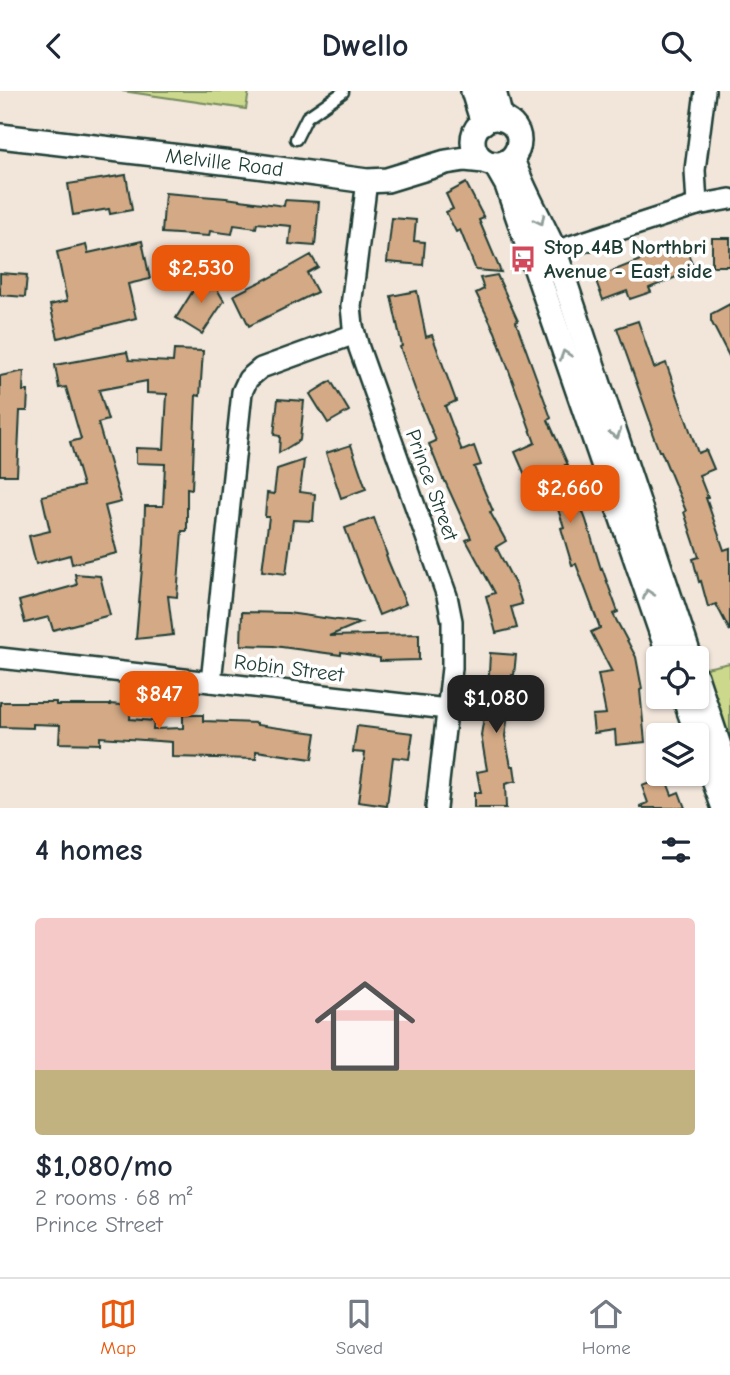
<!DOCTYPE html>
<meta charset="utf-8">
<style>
:root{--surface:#fff;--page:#f2f2f3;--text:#1f2937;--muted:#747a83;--line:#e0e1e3;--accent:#ea580c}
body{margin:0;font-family:"Comic Neue",sans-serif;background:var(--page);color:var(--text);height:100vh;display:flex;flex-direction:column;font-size:26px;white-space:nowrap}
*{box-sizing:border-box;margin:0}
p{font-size:23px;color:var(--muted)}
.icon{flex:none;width:38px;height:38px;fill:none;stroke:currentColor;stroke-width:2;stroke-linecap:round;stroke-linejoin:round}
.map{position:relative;height:717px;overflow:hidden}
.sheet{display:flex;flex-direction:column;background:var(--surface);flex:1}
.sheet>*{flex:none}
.buttons{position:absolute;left:646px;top:555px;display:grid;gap:14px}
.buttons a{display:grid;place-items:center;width:63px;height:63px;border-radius:7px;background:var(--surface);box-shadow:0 2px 5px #0004;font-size:35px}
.price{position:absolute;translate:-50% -60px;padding:0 16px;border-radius:14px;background:var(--accent);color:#fff;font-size:23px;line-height:46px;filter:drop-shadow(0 2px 4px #0008)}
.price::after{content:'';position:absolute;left:50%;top:42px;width:21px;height:16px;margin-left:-10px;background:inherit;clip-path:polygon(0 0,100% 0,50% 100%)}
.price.current{background:#222;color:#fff}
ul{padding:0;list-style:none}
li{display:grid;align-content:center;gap:14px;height:371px;padding:0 35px}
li+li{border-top:2px solid var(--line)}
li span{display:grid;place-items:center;height:217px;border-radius:7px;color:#555}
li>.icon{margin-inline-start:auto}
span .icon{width:126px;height:126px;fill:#fffc;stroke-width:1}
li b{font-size:30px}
h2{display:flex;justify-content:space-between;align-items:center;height:84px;padding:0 35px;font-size:30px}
header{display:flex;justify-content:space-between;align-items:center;height:91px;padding:0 35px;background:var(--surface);font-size:32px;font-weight:800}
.tab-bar{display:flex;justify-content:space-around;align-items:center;height:98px;border-top:2px solid var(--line);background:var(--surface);font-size:19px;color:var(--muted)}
.tab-bar a{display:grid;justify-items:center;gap:4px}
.tab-bar .current{color:var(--accent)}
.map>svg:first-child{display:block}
.green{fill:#ccd98c;stroke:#768b60;stroke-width:2}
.building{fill:#d4aa86;stroke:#1f3d34;stroke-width:2}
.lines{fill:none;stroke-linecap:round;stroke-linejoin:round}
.service-casing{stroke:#1f3d34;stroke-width:15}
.minor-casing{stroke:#1f3d34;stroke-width:24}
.tertiary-casing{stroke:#1f3d34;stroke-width:28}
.service{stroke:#fff;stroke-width:10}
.minor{stroke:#fff;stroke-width:19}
.tertiary{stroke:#fff;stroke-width:23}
.oneway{stroke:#8f9e9a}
.labels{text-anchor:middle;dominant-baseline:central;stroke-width:7;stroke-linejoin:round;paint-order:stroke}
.street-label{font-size:21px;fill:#1f3d34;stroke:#fff}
.poi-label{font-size:21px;font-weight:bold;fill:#1f3d34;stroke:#fff;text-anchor:start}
</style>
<header><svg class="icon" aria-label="back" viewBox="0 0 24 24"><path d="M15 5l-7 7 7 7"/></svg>Dwello<svg class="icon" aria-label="search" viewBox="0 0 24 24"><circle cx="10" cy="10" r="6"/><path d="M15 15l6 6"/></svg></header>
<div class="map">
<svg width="730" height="717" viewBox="0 0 730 717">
<rect width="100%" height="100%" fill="#f2e6db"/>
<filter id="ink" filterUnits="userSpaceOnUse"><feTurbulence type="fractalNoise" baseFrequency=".0143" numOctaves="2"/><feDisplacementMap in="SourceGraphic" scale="14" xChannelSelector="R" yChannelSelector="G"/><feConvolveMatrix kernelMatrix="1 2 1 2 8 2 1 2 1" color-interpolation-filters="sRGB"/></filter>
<g filter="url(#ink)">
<g class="green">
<path d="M 122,0 L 249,0 L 246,18 Z"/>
<path d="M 730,572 L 730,688 L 696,579 Z"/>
</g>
<g class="building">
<path d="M 126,84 L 132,119 L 110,123 L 109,118 L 73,124 L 68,93 Z"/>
<path d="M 466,92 L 484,127 L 479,129 L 501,181 L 476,179 L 460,139 L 456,141 L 446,121 L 453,118 L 446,103 Z"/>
<path d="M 165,102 L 226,107 L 284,115 L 285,109 L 319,111 L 315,155 L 289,153 L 291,135 L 257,132 L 256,137 L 234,134 L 232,143 L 210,140 L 209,145 L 162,142 Z"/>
<path d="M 392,127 L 416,129 L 414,150 L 425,151 L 423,174 L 387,171 Z"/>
<rect x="712" y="147" width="18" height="28"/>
<path d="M 142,150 L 150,188 L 128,193 L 136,227 L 58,247 L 50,214 L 67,210 L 57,161 L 86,154 L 88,162 Z"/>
<path d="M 665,159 L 668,166 L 687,159 L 694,179 L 649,197 L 651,201 L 630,208 L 627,200 L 603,209 L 595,187 Z"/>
<path d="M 311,164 L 318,176 L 307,182 L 317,201 L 249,235 L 234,204 L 268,187 L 268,188 Z"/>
<path d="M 206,179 L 224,210 L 202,243 L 176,227 Z"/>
<path d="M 0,182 L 27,184 L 25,206 L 0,204 Z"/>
<path d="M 497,184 L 518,230 L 516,231 L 551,327 L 548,329 L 568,374 L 565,374 L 586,429 L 601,478 L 602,477 L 618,521 L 613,523 L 636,566 L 642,598 L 640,599 L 645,651 L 616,654 L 615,639 L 594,642 L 592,624 L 606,623 L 598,583 L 612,581 L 591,541 L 600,537 L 576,473 L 572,474 L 561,437 L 564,436 L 546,383 L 528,391 L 515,361 L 535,352 L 495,241 L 476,202 L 484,198 L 480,187 Z"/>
<path d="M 417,200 L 426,246 L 432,244 L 456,310 L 445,315 L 462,360 L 474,355 L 481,374 L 474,376 L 493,420 L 490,421 L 506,450 L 496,456 L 516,495 L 522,513 L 511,516 L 517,537 L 496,542 L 486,505 L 495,502 L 466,449 L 471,447 L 444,388 L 443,388 L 429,353 L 436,350 L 415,298 L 400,256 L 402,255 L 391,205 Z"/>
<path d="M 730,213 L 730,267 L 711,230 L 711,223 Z"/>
<path d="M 638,230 L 654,277 L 666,272 L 698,362 L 706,359 L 714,378 L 699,384 L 708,407 L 706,407 L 724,459 L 730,457 L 730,540 L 716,513 L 708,516 L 701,490 L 699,491 L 693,468 L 699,466 L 684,421 L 686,420 L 661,360 L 659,360 L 651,339 L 653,338 L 617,237 Z"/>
<path d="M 174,259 L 203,260 L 200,305 L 196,304 L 192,398 L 187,397 L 187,440 L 182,440 L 177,506 L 168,505 L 173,544 L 136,548 L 144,453 L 145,415 L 163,415 L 165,373 L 136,372 L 136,357 L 164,358 L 167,303 L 147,302 L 147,290 L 99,299 L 108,329 L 98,332 L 121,411 L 105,415 L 117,462 L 72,473 L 70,464 L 36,473 L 29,445 L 50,440 L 42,405 L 83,395 L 70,351 L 81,348 L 66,296 L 59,297 L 55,274 L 127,261 L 129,269 L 173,271 Z"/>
<path d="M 24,280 L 23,300 L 28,300 L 27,320 L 20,320 L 17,384 L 0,384 L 0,285 Z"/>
<path d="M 331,290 L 349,320 L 328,332 L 310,303 Z"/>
<path d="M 278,308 L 304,310 L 300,349 L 279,362 L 280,345 L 274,344 Z"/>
<path d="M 351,354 L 366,398 L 341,407 L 326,362 Z"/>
<path d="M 304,369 L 300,401 L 315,403 L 313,430 L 293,429 L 286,483 L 262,480 L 269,426 L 265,426 L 267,402 L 274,403 L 277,378 Z"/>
<path d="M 374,427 L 387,464 L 386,465 L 406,513 L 379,524 L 357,470 L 345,437 Z"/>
<path d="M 75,483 L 100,485 L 110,524 L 53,539 L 49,526 L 25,532 L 19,510 L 77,494 Z"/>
<path d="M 242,521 L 288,522 L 360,532 L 329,545 L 419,543 L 419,569 L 380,570 L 380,567 L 341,561 L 341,564 L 274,555 L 241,554 Z"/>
<path d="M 490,562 L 516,564 L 514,584 L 512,584 L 510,609 L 505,645 L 511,675 L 514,675 L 516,690 L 505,693 L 506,717 L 474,717 L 474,702 L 481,702 L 477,681 L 487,679 L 481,644 L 488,602 Z"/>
<path d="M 0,611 L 56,611 L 56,614 L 111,614 L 111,613 L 131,615 L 130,628 L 154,630 L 153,638 L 183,637 L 183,624 L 203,624 L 203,630 L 257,632 L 257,634 L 316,642 L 312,668 L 256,660 L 256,668 L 172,666 L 172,651 L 100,646 L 100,653 L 59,652 L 60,634 L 33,633 L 33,637 L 0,636 Z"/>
<path d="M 357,635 L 413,642 L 409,668 L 393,666 L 387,715 L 358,711 L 365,662 L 353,661 Z"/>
<path d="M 665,686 L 672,704 L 679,701 L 685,717 L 641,717 L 641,715 L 648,712 L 642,695 Z"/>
</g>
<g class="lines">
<g class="service-casing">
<path id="service" d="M 296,48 L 307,26 L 343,1"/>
</g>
<g class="minor-casing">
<g id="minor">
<path d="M 367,90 L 351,215 L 353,235 L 359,257 L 447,505 L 452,530 L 452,577 L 436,717"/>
<path d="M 697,114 L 695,79 L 705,0"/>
<path d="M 543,164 L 697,114 L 730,108"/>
<path d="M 0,567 L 447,618"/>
<path d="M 211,591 L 242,301 L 248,288 L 261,277 L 355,243"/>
</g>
</g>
<g class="tertiary-casing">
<g id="tertiary">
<path d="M 473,0 L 483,32"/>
<path d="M 494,0 L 501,28"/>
<circle cx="496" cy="50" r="23"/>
<path id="s1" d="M 0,45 L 257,75 L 367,90 L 387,89 L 446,71 L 465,68 L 484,70"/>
<path d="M 512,68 C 523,100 541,129 555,161 L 690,567"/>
<path d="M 495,73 L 507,94 L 670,567"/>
<path d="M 696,586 L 730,688"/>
<path d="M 684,606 L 724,717"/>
</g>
</g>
<use href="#service" class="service"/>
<use href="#minor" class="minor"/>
<use href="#tertiary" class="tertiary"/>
</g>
<defs><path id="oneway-chevron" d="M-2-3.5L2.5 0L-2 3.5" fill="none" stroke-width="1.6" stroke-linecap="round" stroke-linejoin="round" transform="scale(1.75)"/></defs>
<g class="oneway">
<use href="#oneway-chevron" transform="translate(540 129) rotate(63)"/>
<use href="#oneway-chevron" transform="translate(565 264) rotate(-109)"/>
<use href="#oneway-chevron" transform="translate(616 343) rotate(72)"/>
<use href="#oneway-chevron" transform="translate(648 503) rotate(-109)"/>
</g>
</g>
<defs>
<g id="bus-bare" transform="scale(2.1)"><path d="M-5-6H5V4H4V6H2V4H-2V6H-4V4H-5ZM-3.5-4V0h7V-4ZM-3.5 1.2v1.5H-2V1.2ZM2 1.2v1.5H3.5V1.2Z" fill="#d1495b" stroke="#fff" stroke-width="2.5" paint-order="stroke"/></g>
</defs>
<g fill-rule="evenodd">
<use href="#bus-bare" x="523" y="168"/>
</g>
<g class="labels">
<g class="street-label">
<text stroke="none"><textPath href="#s1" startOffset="226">Melville Road</textPath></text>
<text transform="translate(432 394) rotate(70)">Prince Street</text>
<text transform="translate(289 577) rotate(7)">Robin Street</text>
</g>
<g class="poi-label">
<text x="544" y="156">Stop 44B Northbri<tspan x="544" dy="24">Avenue - East side</tspan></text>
</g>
</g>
</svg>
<div class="buttons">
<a><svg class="icon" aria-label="locate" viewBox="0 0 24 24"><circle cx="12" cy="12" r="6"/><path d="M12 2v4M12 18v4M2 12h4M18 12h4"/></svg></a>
<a><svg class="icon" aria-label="layers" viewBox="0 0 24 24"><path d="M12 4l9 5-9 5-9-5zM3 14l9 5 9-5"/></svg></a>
</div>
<b class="price" style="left:201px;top:214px">$2,530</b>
<b class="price" style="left:570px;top:434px">$2,660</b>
<b class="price" style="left:159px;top:640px">$847</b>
<b class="price current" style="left:496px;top:644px">$1,080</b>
</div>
<section class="sheet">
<h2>4 homes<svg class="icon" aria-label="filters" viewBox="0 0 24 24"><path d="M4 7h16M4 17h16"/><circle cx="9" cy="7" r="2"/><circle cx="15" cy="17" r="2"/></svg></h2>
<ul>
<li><span style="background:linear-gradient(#f6c9c9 70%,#c2b280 0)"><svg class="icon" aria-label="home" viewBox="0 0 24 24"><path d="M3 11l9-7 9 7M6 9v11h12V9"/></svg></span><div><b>$1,080/mo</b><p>2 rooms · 68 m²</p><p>Prince Street</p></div></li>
</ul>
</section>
<nav class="tab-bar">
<a class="current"><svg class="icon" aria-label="map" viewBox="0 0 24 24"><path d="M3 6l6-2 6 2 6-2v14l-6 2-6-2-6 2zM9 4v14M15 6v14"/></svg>Map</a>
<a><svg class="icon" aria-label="saved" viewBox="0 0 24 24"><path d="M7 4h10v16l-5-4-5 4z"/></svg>Saved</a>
<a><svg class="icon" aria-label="home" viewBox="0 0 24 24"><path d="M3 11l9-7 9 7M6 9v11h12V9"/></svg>Home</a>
</nav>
